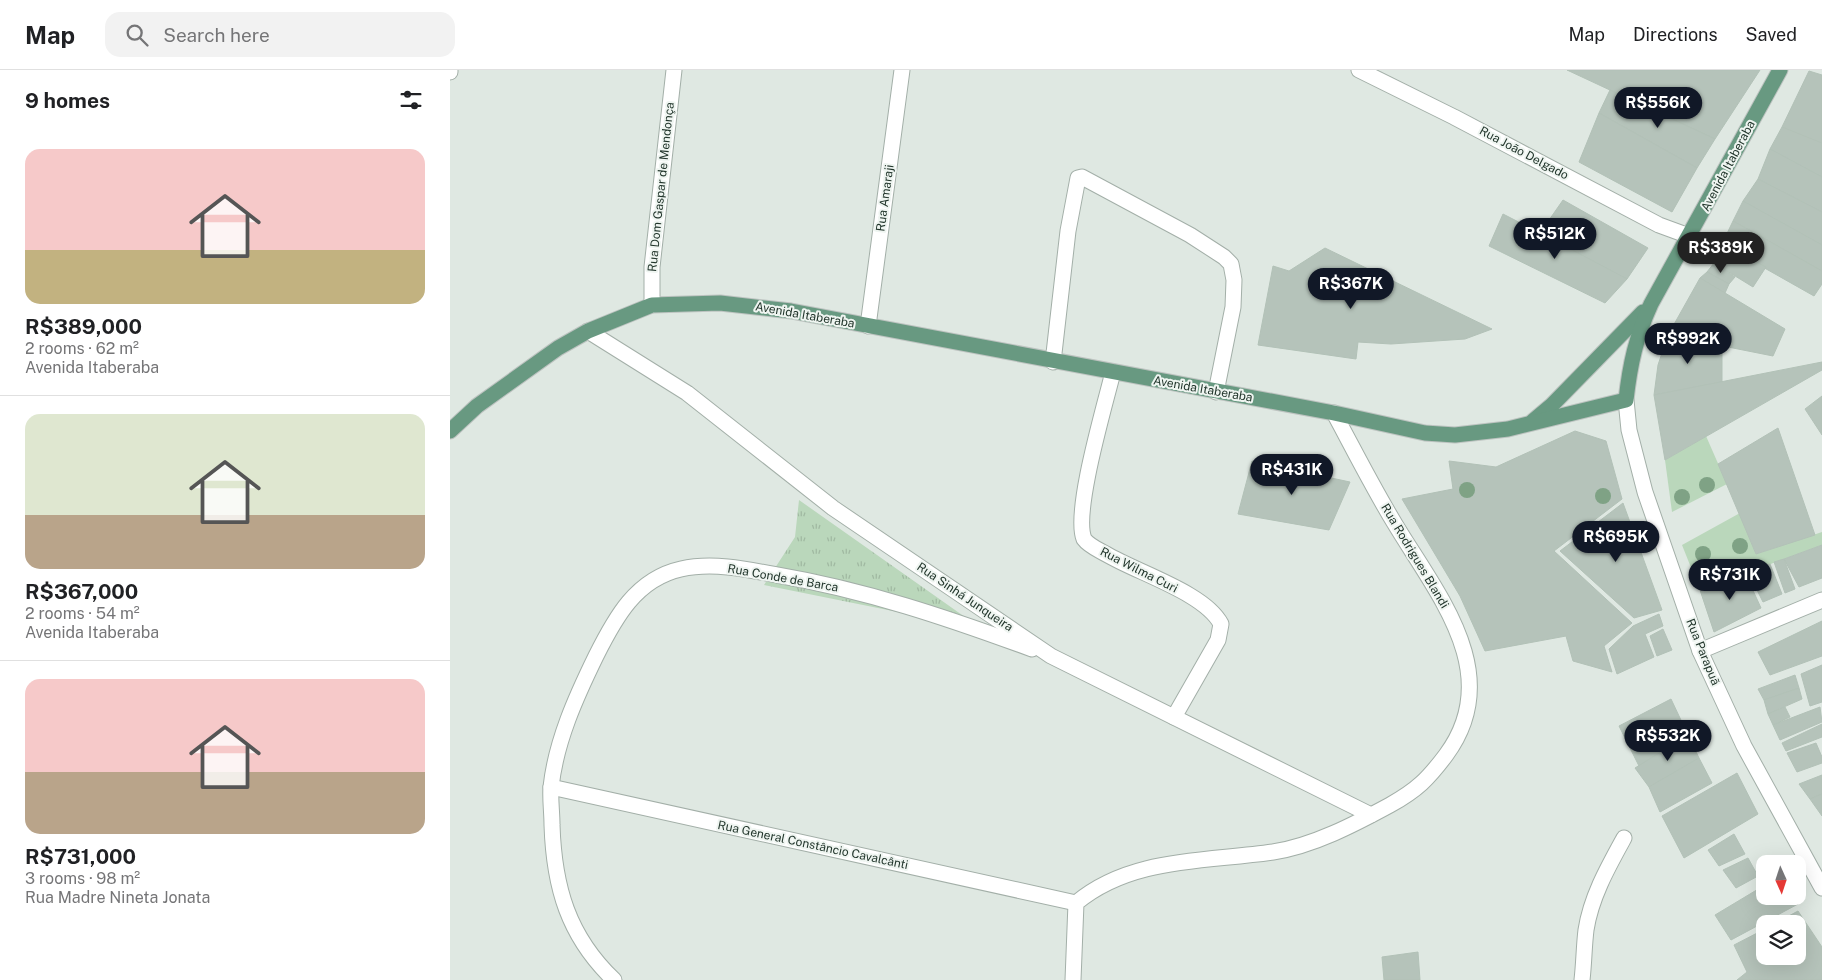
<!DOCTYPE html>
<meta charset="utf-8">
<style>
:root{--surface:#fff;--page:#f2f2f2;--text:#202124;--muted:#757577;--line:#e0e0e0;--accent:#111827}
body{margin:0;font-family:"Public Sans",sans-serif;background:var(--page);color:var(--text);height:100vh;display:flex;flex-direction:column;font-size:19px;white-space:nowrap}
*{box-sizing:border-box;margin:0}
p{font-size:16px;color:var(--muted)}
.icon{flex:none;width:28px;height:28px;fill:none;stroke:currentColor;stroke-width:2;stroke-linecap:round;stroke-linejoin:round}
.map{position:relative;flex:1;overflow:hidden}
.panel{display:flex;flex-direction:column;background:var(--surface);width:450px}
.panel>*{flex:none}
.needle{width:32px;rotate:177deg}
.controls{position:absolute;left:1306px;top:785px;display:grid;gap:10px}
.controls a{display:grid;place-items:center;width:50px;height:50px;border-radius:10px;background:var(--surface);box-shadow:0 5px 20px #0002;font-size:25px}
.price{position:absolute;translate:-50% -42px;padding:0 11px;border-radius:18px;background:var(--accent);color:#fff;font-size:16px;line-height:32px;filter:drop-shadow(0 1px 2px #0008)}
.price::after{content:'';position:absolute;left:50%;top:30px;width:15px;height:11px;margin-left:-8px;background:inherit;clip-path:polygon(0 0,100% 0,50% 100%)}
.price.selected{background:#222;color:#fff}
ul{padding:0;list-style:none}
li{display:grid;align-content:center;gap:10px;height:265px;padding:0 25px}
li+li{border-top:1px solid var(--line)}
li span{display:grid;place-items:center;height:155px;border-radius:15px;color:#555}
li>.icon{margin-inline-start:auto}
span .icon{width:90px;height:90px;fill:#fffc;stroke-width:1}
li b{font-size:21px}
h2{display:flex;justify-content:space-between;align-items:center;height:60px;padding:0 25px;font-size:21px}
header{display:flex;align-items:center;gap:30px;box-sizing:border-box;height:70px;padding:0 25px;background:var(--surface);border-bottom:1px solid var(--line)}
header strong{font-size:24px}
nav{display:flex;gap:28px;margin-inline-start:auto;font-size:18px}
.search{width:350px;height:45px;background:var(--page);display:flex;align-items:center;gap:12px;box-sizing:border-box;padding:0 18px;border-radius:15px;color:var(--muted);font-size:19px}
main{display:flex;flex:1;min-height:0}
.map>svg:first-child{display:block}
.grass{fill:#bad7bb}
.park{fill:url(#park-tufts)}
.building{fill:#b5c3ba;stroke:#b2c1b7}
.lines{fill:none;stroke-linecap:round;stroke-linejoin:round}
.minor-casing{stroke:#a3afa8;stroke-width:17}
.major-casing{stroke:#bdc3c0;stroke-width:17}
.minor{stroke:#fff;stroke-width:15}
.major{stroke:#689981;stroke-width:15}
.tree{fill:#7fa285}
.labels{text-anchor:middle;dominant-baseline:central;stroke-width:4;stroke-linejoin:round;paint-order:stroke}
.street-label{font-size:12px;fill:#22362c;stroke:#eff5f1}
</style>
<header>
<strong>Map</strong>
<div class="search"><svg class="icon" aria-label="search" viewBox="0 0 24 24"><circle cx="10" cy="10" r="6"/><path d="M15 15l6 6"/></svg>Search here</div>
<nav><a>Map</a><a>Directions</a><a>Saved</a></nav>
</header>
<main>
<section class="panel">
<h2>9 homes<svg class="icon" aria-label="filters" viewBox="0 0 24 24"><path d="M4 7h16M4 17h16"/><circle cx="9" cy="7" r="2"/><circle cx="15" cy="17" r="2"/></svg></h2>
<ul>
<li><span style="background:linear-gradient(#f6c9c9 65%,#c2b280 0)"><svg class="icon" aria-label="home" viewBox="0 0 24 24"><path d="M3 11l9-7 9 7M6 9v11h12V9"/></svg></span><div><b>R$389,000</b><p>2 rooms · 62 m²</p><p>Avenida Itaberaba</p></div></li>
<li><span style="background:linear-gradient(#dfe7d0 65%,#b9a48a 0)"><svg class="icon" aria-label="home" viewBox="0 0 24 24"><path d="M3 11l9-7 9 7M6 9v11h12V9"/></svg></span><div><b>R$367,000</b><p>2 rooms · 54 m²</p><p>Avenida Itaberaba</p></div></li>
<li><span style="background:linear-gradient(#f6c9c9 60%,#b9a48a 0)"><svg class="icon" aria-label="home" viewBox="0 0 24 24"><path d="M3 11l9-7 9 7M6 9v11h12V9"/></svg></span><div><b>R$731,000</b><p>3 rooms · 98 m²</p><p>Rua Madre Nineta Jonata</p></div></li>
</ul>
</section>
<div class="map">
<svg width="1372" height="910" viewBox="0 0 1372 910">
<defs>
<pattern id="park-tufts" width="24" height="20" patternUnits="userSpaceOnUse" patternTransform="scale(1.25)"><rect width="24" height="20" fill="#bad7bb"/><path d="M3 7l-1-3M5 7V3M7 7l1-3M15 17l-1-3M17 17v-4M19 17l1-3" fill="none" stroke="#a0b9a1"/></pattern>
</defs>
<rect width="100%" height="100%" fill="#dfe8e2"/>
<g class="grass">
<path d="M 1256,366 L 1277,414 L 1222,442 L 1215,390 Z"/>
<path d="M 1290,443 L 1306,484 L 1372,462 L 1372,475 L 1250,520 L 1232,475 Z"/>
</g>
<path class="park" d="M 349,430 L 532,559 L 314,515 L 345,467 Z"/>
<g class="building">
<path d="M 1117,0 L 1310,0 L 1265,69 Z"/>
<path d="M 1359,1 L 1372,5 L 1372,74 L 1332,57 Z"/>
<path d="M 1160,20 L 1265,69 L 1247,98 L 1149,43 Z"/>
<path d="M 1149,43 L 1247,98 L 1222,142 L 1129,92 Z"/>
<path d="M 1332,57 L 1372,73 L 1372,107 L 1320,79 Z"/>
<path d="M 1320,79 L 1372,107 L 1372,142 L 1308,109 Z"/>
<path d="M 1308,109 L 1372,142 L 1372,175 L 1293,131 Z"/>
<path d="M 1113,130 L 1198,178 L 1177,209 L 1090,163 Z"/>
<path d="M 1293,131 L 1372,175 L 1372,201 L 1283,151 Z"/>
<path d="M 1053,144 L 1090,163 L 1177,209 L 1155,233 L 1039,176 Z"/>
<path d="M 1283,151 L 1372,201 L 1372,214 L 1364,226 L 1272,174 Z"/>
<path d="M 1272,174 L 1316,197 L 1303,217 L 1264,193 Z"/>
<path d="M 875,178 L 1042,259 L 1015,269 L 941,274 L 908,272 L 906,289 L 808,275 L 823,196 L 839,201 Z"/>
<path d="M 1264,193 L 1285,207 L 1279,214 L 1257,202 Z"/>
<path d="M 1257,202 L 1279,214 L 1275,223 L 1250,208 Z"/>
<path d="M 1250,208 L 1335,259 L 1323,286 L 1218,265 Z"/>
<path d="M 1218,265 L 1272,275 L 1272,312 L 1204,325 L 1208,295 Z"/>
<path d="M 1372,292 L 1372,300 L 1215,390 L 1204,325 Z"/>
<path d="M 1372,326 L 1372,365 L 1355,339 Z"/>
<path d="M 1328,358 L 1365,465 L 1306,484 L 1268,394 Z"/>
<path d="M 1125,361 L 1156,371 L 1172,429 L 1104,481 L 1182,553 L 1154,576 L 1162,602 L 1123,591 L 1116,566 L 1035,581 L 1010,526 L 952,429 L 1003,419 L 999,391 L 1046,397 Z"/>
<path d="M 802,391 L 900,412 L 879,460 L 788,444 Z"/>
<path d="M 1173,433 L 1212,540 L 1184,548 L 1110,481 Z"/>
<path d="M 1372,475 L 1372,508 L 1349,517 L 1334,489 Z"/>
<path d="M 1334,489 L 1345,519 L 1335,523 L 1324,492 Z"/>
<path d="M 1320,494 L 1332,524 L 1313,532 L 1298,502 Z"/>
<path d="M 1295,503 L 1311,538 L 1264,562 L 1250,520 Z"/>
<path d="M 1209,544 L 1213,556 L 1195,564 L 1204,587 L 1167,604 L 1159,579 L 1183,556 Z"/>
<path d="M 1372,551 L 1372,586 L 1320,605 L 1308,582 Z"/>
<path d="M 1213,559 L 1222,580 L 1207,586 L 1200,566 Z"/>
<path d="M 1372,595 L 1372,632 L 1360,636 L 1351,604 Z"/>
<path d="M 1345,605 L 1349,618 L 1314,630 L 1308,619 Z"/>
<path d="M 1349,618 L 1352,629 L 1318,644 L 1314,630 Z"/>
<path d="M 1221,629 L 1238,665 L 1189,696 L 1169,656 Z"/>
<path d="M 1335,637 L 1340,647 L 1323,655 L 1318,644 Z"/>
<path d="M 1370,637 L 1372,652 L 1330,670 L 1323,655 Z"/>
<path d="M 1372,654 L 1372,667 L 1336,681 L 1332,673 Z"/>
<path d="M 1238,665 L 1249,688 L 1199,717 L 1185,698 Z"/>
<path d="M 1366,673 L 1372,687 L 1372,693 L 1347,702 L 1337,683 Z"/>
<path d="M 1249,688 L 1262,713 L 1210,742 L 1199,717 Z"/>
<path d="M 1287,703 L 1308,744 L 1234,788 L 1212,746 Z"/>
<path d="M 1372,705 L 1372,724 L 1360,729 L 1349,714 Z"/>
<path d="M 1372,724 L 1372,746 L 1360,729 Z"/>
<path d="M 1284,764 L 1295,784 L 1269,796 L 1258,780 Z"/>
<path d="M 1298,788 L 1308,806 L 1286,818 L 1273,800 Z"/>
<path d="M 1315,815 L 1315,826 L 1342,826 L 1348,834 L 1281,870 L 1265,845 Z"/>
<path d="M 1348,841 L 1372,877 L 1372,910 L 1287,910 L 1297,902 L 1284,875 L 1315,859 L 1315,886 L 1348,886 L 1348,854 L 1324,854 Z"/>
<path d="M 968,882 L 970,910 L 934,910 L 932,887 Z"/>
</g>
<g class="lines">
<g class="minor-casing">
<g id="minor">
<path d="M 909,0 L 1004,47 L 1209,155 L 1239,166"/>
<path d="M 0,2 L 0,0"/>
<path d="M 202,235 L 202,197 L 224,0"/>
<path d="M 418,256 L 452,0"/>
<path d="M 138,261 L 237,323 L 383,438 L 601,586 L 921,745"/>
<path d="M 603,292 L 618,161 L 628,108 L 632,107 L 740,165 L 774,187 L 781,194 L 784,210 L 783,237 L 766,322"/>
<path d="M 663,302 C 655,335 623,442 634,469 C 639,476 649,480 656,484 C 688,503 755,523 771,554 L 768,570 L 724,647"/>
<path d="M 1176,330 L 1179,360 L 1195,422 L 1250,581 L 1294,676 L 1372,818"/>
<path d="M 1250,581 L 1372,530"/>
<path d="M 101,717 L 626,833"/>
<path d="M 164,910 C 118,866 104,817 102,755 C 102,742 100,729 101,717 C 106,671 126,627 146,586 C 165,548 186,509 231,499 C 262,492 296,499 327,505 C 415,520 498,548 582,579"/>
<path d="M 623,910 L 626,833 C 681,787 755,792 823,782 C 863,776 905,754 940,735 C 967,720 978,709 996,685 C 1056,604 987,524 945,454 C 923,418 904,380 884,343"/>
<path d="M 1132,910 C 1134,893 1134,876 1136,860 C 1141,827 1158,797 1174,768"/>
</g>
</g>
<g class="major-casing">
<g id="major">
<path d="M 1083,351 L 1102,335 L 1193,242"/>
<path d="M 0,361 L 27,336 L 108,278 L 138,261 L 202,235 L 270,233 L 341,241 L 884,343 L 975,363 L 1005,365 L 1058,359 L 1176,330 C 1180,294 1186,267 1201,234 L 1330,0"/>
</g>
</g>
<use href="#minor" class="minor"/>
<use href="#major" class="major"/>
</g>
<g class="tree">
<circle cx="1257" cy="415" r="8"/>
<circle cx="1017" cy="420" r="8"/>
<circle cx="1153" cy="426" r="8"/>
<circle cx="1232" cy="427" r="8"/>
<circle cx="1290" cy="476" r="8"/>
<circle cx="1253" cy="484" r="8"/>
<circle cx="1259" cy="508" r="8"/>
</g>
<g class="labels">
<g class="street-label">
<text transform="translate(1074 83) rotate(28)">Rua João Delgado</text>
<text transform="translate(1278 96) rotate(-62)">Avenida Itaberaba</text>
<text transform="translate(211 117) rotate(-84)">Rua Dom Gaspar de Mendonça</text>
<text transform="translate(435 128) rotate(-82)">Rua Amaraji</text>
<text transform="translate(355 245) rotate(10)">Avenida Itaberaba</text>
<text transform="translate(753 319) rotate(10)">Avenida Itaberaba</text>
<text transform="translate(965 486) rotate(59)">Rua Rodrigues Blandi</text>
<text transform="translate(689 500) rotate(27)">Rua Wilma Curi</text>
<text transform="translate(333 508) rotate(10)">Rua Conde de Barca</text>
<text transform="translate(515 527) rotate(34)">Rua Sinhá Junqueira</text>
<text transform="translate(1253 582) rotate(68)">Rua Parapuã</text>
<text transform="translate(363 775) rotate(12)">Rua General Constâncio Cavalcânti</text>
</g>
</g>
</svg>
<div class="controls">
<a><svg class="needle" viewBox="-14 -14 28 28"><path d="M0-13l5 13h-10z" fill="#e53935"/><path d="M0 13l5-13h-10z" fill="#757577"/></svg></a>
<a><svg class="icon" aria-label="layers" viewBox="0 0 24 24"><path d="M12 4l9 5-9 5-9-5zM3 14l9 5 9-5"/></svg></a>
</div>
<b class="price" style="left:1208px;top:59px">R$556K</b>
<b class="price" style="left:1105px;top:190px">R$512K</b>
<b class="price selected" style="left:1271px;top:204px">R$389K</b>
<b class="price" style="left:901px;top:240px">R$367K</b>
<b class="price" style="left:1238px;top:295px">R$992K</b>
<b class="price" style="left:842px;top:426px">R$431K</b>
<b class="price" style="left:1166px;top:493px">R$695K</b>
<b class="price" style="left:1280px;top:531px">R$731K</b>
<b class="price" style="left:1218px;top:692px">R$532K</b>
</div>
</main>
